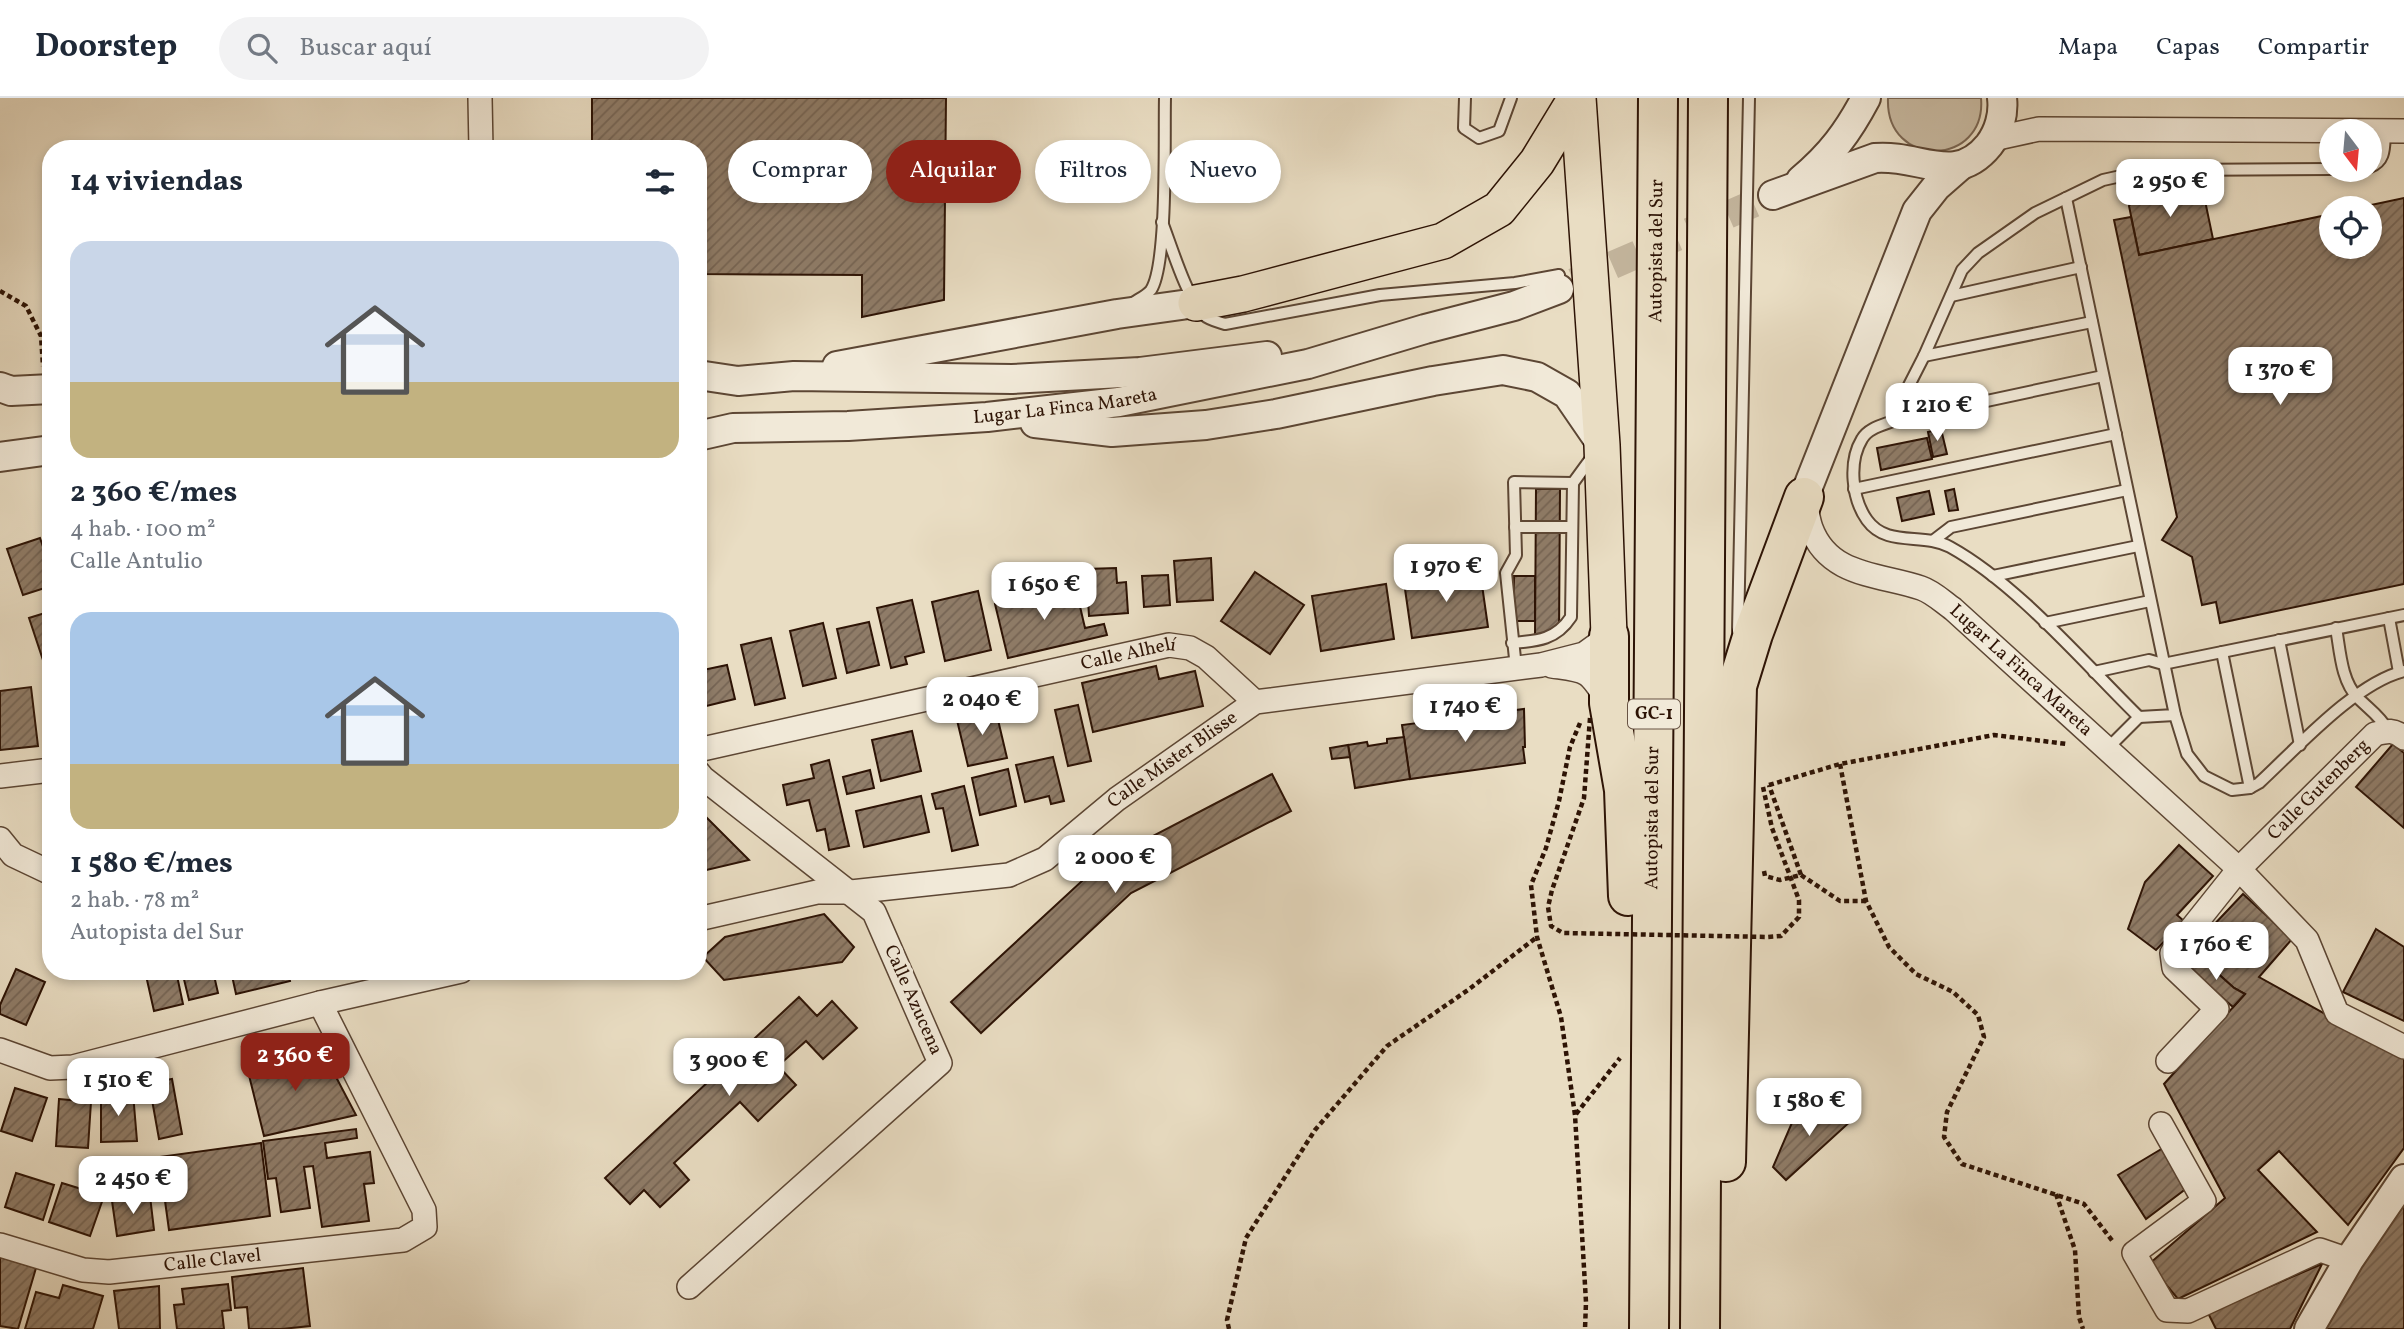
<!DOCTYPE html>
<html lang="es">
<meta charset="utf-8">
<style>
:root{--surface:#fff;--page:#f2f2f3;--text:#1f2937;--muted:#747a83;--line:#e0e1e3;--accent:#8f2418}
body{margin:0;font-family:Vollkorn,serif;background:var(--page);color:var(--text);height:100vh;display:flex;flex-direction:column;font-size:26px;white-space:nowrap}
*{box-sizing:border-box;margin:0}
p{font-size:23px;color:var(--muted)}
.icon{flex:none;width:38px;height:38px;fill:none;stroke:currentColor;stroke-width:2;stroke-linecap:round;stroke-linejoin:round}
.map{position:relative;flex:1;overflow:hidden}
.details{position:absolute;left:42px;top:42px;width:665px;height:840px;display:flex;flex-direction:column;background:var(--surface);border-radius:28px;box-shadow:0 4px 10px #0003}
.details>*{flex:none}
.banner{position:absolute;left:728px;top:42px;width:665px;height:63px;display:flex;gap:14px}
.needle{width:46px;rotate:164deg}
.fabs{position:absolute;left:2319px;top:21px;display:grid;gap:14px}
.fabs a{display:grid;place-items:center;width:63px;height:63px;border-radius:50%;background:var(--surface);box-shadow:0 4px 10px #0003;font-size:35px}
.price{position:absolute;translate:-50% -60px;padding:0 16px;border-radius:14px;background:#fff;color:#222;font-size:23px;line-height:46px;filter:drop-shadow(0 2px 4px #0008)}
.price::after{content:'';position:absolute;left:50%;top:42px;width:21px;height:16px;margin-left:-10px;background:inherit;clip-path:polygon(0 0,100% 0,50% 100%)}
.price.active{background:var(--accent);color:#fff}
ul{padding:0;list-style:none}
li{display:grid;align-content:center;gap:14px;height:371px;padding:0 28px}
li span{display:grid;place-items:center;height:217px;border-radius:21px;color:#555}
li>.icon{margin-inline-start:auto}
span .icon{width:126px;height:126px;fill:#fffc;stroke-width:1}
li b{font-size:30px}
h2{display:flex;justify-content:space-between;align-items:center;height:84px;padding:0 28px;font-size:30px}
.tag{padding:0 24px;border-radius:32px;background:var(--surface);box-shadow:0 4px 10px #0003;font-size:24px;line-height:63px}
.tag.active{background:var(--accent);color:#fff}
header{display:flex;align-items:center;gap:42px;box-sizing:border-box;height:98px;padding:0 35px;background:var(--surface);border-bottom:2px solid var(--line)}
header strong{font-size:33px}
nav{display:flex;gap:38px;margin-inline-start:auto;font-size:24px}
.search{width:490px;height:63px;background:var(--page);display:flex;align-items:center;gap:18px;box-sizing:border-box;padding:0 24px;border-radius:38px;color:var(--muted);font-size:26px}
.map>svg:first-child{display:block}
.grass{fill:#c9bba3;stroke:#7b6754;stroke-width:2}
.building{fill:url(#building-hatch);stroke:#2d1305;stroke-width:2}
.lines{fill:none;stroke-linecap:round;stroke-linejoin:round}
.tertiary-tunnel{stroke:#c3b59d;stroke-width:28;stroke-dasharray:28 14;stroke-linecap:butt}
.service-casing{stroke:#5c4634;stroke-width:14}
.minor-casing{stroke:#5c4634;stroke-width:26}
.tertiary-casing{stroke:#5c4634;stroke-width:32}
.primary-casing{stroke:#2d1305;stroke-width:38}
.motorway-casing{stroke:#2d1305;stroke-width:42}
.path{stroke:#2d1305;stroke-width:4.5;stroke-dasharray:5 3.5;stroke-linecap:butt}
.service{stroke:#f1e9d8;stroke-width:10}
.minor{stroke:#f1e9d8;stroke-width:23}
.tertiary{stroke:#f1e9d8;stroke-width:28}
.primary{stroke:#e9ddc3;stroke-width:35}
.motorway{stroke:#e9ddc3;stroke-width:38}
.path-bridge{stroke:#2d1305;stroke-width:4.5;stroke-dasharray:5 3.5;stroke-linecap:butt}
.labels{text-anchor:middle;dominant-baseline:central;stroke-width:7;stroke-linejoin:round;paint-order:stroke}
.shield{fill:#f1e9d8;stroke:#685344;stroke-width:2}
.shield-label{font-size:18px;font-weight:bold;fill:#2d1305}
.street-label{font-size:19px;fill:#2d1305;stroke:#f1e9d8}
</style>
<header>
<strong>Doorstep</strong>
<div class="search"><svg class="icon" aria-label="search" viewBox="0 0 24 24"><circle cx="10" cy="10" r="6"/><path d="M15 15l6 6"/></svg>Buscar aquí</div>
<nav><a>Mapa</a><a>Capas</a><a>Compartir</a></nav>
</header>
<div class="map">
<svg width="2404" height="1231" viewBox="0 0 2404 1231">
<defs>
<pattern id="building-hatch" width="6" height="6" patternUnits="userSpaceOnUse" patternTransform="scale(1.75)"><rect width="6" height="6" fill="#8f7c68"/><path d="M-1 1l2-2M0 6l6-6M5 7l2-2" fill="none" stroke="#756454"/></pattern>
</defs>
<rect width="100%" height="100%" fill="#e9ddc3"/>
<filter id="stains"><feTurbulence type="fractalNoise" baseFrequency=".00286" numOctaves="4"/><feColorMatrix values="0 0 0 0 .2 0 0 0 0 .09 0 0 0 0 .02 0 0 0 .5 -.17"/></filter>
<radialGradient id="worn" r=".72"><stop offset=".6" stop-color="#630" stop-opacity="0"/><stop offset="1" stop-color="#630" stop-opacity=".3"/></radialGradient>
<path class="grass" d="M 1888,0 L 1981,0 C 1987,69 1885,72 1888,0 Z"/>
<g class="building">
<path d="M 592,0 L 946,0 L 944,202 L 862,219 L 862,177 L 698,176 L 698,51 L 592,51 Z"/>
<path d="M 2194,87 L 2203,93 L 2213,141 L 2139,157 L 2129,108 L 2133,100 Z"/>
<path d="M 2404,100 L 2404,486 L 2220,525 L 2216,504 L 2202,507 L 2192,459 L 2162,442 L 2177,419 L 2114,122 L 2131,119 L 2139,157 L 2331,116 L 2331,149 L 2370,149 L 2370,110 L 2357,110 Z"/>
<path d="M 1941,331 L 1947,356 L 1933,359 L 1928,334 Z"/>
<path d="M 1927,340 L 1932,361 L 1881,372 L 1877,350 Z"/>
<path d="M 1536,391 L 1560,391 L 1559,538 L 1535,538 Z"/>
<path d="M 1954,391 L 1958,412 L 1949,413 L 1945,393 Z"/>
<path d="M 1929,393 L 1934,416 L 1902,423 L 1897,400 Z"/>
<path d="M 40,440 L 51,472 L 51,488 L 23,497 L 7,451 Z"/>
<path d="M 1211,460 L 1213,502 L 1177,504 L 1174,463 Z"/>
<path d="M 1116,470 L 1117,485 L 1126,484 L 1128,515 L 1089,518 L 1086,471 Z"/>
<path d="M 1480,473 L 1488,529 L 1412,540 L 1404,484 Z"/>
<path d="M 1255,474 L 1304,507 L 1270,556 L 1221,523 Z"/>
<path d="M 1168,477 L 1170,507 L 1144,509 L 1142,478 Z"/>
<path d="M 1514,478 L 1535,478 L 1535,523 L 1513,523 Z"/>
<path d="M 1386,486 L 1394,541 L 1321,553 L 1312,498 Z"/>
<path d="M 1075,487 L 1085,530 L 1104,526 L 1107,537 L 1008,560 L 995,506 Z"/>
<path d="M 978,493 L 991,552 L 945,563 L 932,504 Z"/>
<path d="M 912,502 L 924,554 L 905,559 L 907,566 L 891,570 L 877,510 Z"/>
<path d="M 51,513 L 51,567 L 45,568 L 29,520 Z"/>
<path d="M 869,524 L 879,567 L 847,575 L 837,531 Z"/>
<path d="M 823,525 L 836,580 L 803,588 L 790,533 Z"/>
<path d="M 771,540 L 785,600 L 755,607 L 741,547 Z"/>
<path d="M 727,567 L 735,601 L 702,609 L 698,594 L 698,573 Z"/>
<path d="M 1156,568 L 1159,581 L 1195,573 L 1203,608 L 1093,634 L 1082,585 Z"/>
<path d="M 31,589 L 38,648 L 0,652 L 0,593 Z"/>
<path d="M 1504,592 L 1507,614 L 1469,617 L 1467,600 Z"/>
<path d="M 51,598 L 51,633 L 49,633 L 45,599 Z"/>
<path d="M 1078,607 L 1091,663 L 1068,668 L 1055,612 Z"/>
<path d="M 995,609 L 1007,660 L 968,668 L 956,618 Z"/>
<path d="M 1524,611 L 1525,649 L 1523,649 L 1525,665 L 1410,681 L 1402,627 Z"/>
<path d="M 912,633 L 921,673 L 881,683 L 872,642 Z"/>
<path d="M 1404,639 L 1410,681 L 1355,690 L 1348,647 L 1367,644 L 1368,648 L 1387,645 L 1387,641 Z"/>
<path d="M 2393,646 L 2404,655 L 2404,730 L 2356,689 Z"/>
<path d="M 1348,647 L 1350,659 L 1332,661 L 1330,650 Z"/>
<path d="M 1053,659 L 1064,703 L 1051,706 L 1049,698 L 1025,704 L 1016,667 Z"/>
<path d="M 829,662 L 849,748 L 829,752 L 825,731 L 817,733 L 809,702 L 787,707 L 783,687 L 814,680 L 811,667 Z"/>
<path d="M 1008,671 L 1016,708 L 980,717 L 972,680 Z"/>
<path d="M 870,672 L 874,690 L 847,696 L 843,679 Z"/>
<path d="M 1272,676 L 1291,713 L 1131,795 L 981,935 L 951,904 L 1096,770 L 1124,753 Z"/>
<path d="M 964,688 L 978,747 L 952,753 L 943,710 L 936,711 L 932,696 Z"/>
<path d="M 921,698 L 929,734 L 864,749 L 856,713 Z"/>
<path d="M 705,718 L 749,762 L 698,774 L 698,719 Z"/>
<path d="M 2179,747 L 2213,778 L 2177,817 L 2184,823 L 2156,852 L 2128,831 L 2145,784 Z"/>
<path d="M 2243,796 L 2292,841 L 2259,879 L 2404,960 L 2404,1050 L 2348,1127 L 2279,1053 L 2258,1072 L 2317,1134 L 2178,1201 L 2149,1166 L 2225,1100 L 2164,986 L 2245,896 L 2234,890 L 2191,851 Z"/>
<path d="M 824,816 L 854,849 L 842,864 L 724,882 L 703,859 L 725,839 Z"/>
<path d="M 2376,831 L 2404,849 L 2404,923 L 2343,894 Z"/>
<path d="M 2198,858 L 2234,890 L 2245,896 L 2233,909 L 2193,874 L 2191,866 Z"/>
<path d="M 16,871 L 45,884 L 26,927 L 0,916 L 0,907 Z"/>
<path d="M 145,873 L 176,873 L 183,906 L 154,913 Z"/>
<path d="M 182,873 L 213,873 L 218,895 L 189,902 Z"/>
<path d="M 231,873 L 288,873 L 290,883 L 236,896 Z"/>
<path d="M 799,899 L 817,918 L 832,903 L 857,930 L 823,961 L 806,943 L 778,968 L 796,987 L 758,1023 L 740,1004 L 674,1065 L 689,1082 L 660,1109 L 644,1092 L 630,1106 L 605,1080 Z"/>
<path d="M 263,944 L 271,974 L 326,960 L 356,1017 L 264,1038 L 242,949 Z"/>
<path d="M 172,981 L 182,1036 L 159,1041 L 149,985 Z"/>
<path d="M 15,990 L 47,1000 L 32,1043 L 1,1033 Z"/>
<path d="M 101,995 L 133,995 L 137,1043 L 101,1044 Z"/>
<path d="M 59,1001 L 91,1004 L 88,1050 L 56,1048 Z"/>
<path d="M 1837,1003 L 1853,1021 L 1786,1082 L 1773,1069 L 1797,1013 L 1820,1019 Z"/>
<path d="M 356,1031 L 357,1040 L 325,1045 L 327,1060 L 370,1054 L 374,1085 L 364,1086 L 369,1123 L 322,1129 L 313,1068 L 304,1069 L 310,1110 L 281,1114 L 276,1080 L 268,1081 L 263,1043 Z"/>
<path d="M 261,1045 L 270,1118 L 169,1132 L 159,1059 Z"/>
<path d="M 2163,1050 L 2187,1090 L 2146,1121 L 2118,1077 Z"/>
<path d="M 16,1075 L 54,1087 L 43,1122 L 5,1109 Z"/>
<path d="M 62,1085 L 104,1098 L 90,1138 L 49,1124 Z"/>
<path d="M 150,1098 L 154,1132 L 117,1138 L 112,1103 Z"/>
<path d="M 2404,1100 L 2404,1231 L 2325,1231 L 2372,1150 Z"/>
<path d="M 0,1159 L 36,1170 L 18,1231 L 0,1228 Z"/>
<path d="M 2322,1166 L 2290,1231 L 2216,1231 L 2208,1215 Z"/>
<path d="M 303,1170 L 310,1228 L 282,1231 L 249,1231 L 247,1209 L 235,1210 L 232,1179 Z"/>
<path d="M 228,1186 L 231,1212 L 222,1213 L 224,1231 L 177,1231 L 174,1207 L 184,1206 L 182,1191 Z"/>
<path d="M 63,1187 L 103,1198 L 93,1231 L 25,1231 L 36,1194 L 59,1200 Z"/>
<path d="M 159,1188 L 160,1231 L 119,1231 L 114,1193 Z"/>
</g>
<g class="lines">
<path class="tertiary-tunnel" d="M 1574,184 L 1773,97"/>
<g class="service-casing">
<g id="service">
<path d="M 1465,0 L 1464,30 L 1479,40 L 1499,33 L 1511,0"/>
<path d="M 2370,69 C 2386,63 2384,49 2385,34"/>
<path d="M 2066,100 L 2175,617 L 2139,619"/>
<path d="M 1162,124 C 1171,147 1187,201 1204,217 C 1209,222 1219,224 1225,226 L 1380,197 L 1515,185 L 1559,177"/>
<path d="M 1951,198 L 2081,169"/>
<path d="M 1133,205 C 1139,201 1147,197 1151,192 C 1168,166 1164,37 1165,0"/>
<path d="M 1924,258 L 2092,224"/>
<path d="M 2103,278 L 1893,323 C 1883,327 1868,330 1862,341 C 1848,364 1852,401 1867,422 C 1887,450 1923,434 1950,449 C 2017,486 2083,564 2139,619 L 2107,651"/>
<path d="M 1893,323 L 1898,309 L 1924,258 L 1962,172 L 1978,155 L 2035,115 L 2103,82 L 2130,76 L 2173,72 L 2331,71"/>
<path d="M 1854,391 L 2116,336"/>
<path d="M 1515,429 L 1572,429"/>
<path d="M 1934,442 L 1951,429 L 2127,392"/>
<path d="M 1993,478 L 2138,448"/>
<path d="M 2389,520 L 2399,574"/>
<path d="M 2045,525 L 2150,503"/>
<path d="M 2336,530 C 2340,552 2341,583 2358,600 C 2370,612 2379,617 2388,632"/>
<path d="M 1738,533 L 1749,0"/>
<path d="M 2279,542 L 2300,647"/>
<path d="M 1512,545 C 1537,543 1556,542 1571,519 L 1573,385 L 1592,359"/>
<path d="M 2222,554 L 2250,690"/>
<path d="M 1516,570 L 1506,475 L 1516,457 L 1514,384 L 1573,385"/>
<path d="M 2094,574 L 2149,562 L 2163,566 L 2404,517"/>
<path d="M 2175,617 L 2187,656 L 2204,678 L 2232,692 L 2250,690 L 2259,685 C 2297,650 2355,585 2404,573"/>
</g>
</g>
<g class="minor-casing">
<g id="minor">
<path d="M 480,0 L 481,51"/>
<path d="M 1993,41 L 2039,31 L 2404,33"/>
<path id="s1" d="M 1805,403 C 1807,412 1808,422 1811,430 C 1829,479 1880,476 1921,490 C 1933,494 1943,504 1953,511 L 2239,771 L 2307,842 L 2337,915 L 2404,949"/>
<path d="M 1552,568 C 1587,573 1588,571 1607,602"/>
<path id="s2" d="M 698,652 L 1169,547 L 1190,550 L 1206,559 L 1255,604"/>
<path d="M 0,678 L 51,672"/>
<path d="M 0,741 L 13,757 L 51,775"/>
<path id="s3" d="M 698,821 L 817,794 L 851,794 L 1009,777 L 1045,761 L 1117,701 L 1255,604 L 1541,567 L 1584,556 L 1609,538"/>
<path d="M 0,952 L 50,970 L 73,969 L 320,905 L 461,873"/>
<path id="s4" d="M 2168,963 L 2217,911 L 2174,870 L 2172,855 L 2239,771 L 2375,636 C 2387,633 2394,631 2404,640"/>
<path d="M 2161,1026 L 2204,1103 L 2134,1155 L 2167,1212 L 2188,1213 L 2320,1152 L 2349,1162"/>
<path id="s5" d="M 0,1147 L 83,1172 L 109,1174 L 403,1142 L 425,1129 L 424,1112 L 320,905"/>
<path d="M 689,1189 L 940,965 L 874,814 L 703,680 L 698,674"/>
</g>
</g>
<g class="tertiary-casing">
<g id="tertiary">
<path d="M 1801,82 C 1831,57 1848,34 1866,0"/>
<path d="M 1773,97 L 1875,60 C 1920,56 1955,89 1989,47 C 1999,34 2004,16 2002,0"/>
<path d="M 837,268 L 1117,216 L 1196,205"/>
<path d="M 698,277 L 738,283 L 794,278 L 1012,281 L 1140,274 L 1267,258"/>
<path d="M 0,289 L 11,293 L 51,291"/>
<path d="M 1035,325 L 1112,334 L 1206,327 L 1276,316 L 1433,283 L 1503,272 L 1537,279 L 1567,296 L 1602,347"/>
<path id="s6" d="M 698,338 L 733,330 L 848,328 L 987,319 L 1119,304 L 1308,266 L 1425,231 L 1514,208 L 1559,191"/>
<path d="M 0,359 L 51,352"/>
<path d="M 1804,399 L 1917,113 L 1936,89 L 1960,68"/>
<path d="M 2309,1231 L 2349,1162 L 2404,1081"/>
</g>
</g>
<g class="primary-casing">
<g id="primary">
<path d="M 1578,0 L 1602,347 L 1609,538"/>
<path d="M 1196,205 L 1243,196 L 1443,143 L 1499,111 L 1537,64 L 1576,0"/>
</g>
</g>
<g class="motorway-casing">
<g id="motorway">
<path d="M 1609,538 L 1609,605 L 1624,692 L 1628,798"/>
<path d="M 1726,1064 L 1737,588 L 1753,536 L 1804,399"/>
<path id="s7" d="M 1649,1231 L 1658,0"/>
<path d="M 1700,1231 L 1708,0"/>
</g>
</g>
<g class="path">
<path d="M 0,193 L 26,208 L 41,238 L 43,268"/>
<path d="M 1580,625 L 1570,649 L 1559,703 L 1546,750 L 1531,787 L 1537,839 L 1561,919 L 1575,1017 L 1586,1204 L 1585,1231"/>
<path d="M 1840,666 L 1866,803 L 1889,849 L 1916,876 L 1953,894 L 1978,917 L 1984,939 L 1947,1014 L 1944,1039 L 1962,1066 L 2084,1106 L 2114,1145"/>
<path d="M 1769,687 L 1840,666 L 1994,637 L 2067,646"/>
<path d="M 1764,773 L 1765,778 L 1780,782 L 1801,777 L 1769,687"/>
<path d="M 1801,777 L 1840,803 L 1866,803"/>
<path d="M 1576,1016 L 1620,960"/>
<path d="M 2056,1096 L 2075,1152 L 2079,1219 L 2083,1231"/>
<path d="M 1229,1231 L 1227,1222 L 1246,1140 L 1315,1032 L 1387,948 L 1468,892 L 1537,839"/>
</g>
<use href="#service" class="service"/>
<use href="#minor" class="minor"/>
<use href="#tertiary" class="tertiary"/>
<use href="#primary" class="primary"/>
<use href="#motorway" class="motorway"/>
<path class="path-bridge" d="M 1590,620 L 1584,700 L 1552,792 L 1548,809 L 1551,828 L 1563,835 L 1768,839 L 1781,838 L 1799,819 L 1799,802 L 1772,730 L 1763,689"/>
</g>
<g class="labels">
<rect class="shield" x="1628" y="601.5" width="52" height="29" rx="5"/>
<g class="shield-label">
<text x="1654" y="616">GC-1</text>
</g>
<g class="street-label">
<text stroke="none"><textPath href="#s7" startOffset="1078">Autopista del Sur</textPath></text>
<text stroke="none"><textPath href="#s6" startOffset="369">Lugar La Finca Mareta</textPath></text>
<text stroke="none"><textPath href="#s2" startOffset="441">Calle Alhelí</textPath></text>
<text stroke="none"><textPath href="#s1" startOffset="289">Lugar La Finca Mareta</textPath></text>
<text stroke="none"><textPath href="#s3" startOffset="516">Calle Mister Blisse</textPath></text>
<text stroke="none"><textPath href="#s4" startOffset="366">Calle Gutenberg</textPath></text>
<text stroke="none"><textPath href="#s7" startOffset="511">Autopista del Sur</textPath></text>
<text transform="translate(913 902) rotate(66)">Calle Azucena</text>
<text stroke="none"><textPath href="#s5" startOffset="217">Calle Clavel</textPath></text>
</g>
</g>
<rect width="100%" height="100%" filter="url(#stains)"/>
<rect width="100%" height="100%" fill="url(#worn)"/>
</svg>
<div class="fabs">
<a><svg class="needle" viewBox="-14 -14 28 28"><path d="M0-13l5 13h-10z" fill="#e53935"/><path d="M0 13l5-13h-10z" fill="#747a83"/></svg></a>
<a><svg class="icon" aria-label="locate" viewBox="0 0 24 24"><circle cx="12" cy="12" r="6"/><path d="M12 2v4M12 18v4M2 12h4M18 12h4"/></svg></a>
</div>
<b class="price" style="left:2170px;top:121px">2 950 €</b>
<b class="price" style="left:2280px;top:309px">1 370 €</b>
<b class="price" style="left:1937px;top:345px">1 210 €</b>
<b class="price" style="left:1446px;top:506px">1 970 €</b>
<b class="price" style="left:1044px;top:524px">1 650 €</b>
<b class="price" style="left:982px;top:639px">2 040 €</b>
<b class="price" style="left:1465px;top:646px">1 740 €</b>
<b class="price" style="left:1115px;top:797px">2 000 €</b>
<b class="price" style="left:2216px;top:884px">1 760 €</b>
<b class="price active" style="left:295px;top:995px">2 360 €</b>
<b class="price" style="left:729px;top:1000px">3 900 €</b>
<b class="price" style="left:118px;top:1020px">1 510 €</b>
<b class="price" style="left:1809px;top:1040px">1 580 €</b>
<b class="price" style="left:133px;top:1118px">2 450 €</b>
<div class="banner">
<a class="tag">Comprar</a>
<a class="tag active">Alquilar</a>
<a class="tag">Filtros</a>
<a class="tag">Nuevo</a>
</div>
<section class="details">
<h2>14 viviendas<svg class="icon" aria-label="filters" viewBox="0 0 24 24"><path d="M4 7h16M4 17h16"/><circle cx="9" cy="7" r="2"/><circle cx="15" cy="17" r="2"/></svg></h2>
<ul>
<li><span style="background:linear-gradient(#c9d6e8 65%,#c2b280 0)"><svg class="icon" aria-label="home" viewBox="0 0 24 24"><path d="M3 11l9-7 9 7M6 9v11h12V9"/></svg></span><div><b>2 360 €/mes</b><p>4 hab. · 100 m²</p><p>Calle Antulio</p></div></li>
<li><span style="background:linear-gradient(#a9c7e8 70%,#c2b280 0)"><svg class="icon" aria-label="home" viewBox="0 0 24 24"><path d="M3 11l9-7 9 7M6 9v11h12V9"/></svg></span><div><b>1 580 €/mes</b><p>2 hab. · 78 m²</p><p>Autopista del Sur</p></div></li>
</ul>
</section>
</div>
